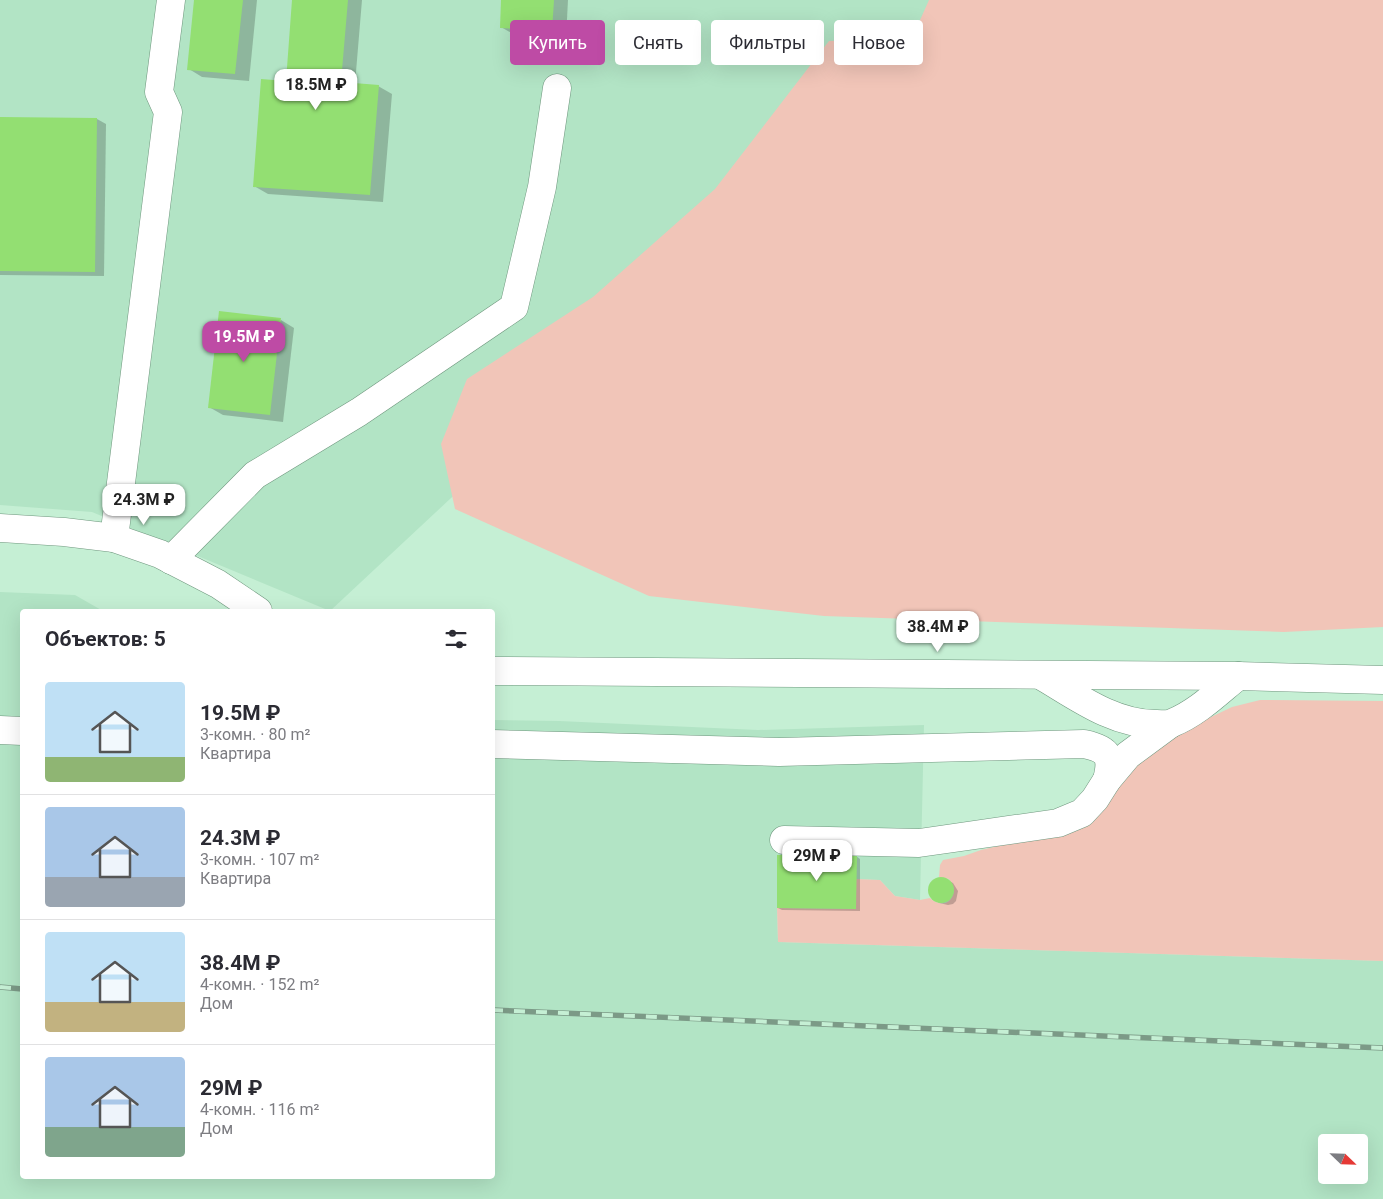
<!DOCTYPE html>
<html lang="ru">
<meta charset="utf-8">
<style>
:root{--surface:#fff;--page:#f7f7f7;--text:#2b2b33;--muted:#7c7c81;--line:#e1e1e2;--accent:#be4ba5}
body{margin:0;font-family:Roboto,sans-serif;background:var(--page);color:var(--text);height:100vh;display:flex;flex-direction:column;font-size:19px;white-space:nowrap}
*{box-sizing:border-box;margin:0}
p{font-size:16px;color:var(--muted)}
.icon{flex:none;width:28px;height:28px;fill:none;stroke:currentColor;stroke-width:2;stroke-linecap:round;stroke-linejoin:round}
.map{position:relative;flex:1;overflow:hidden}
.drawer{position:absolute;left:20px;top:609px;width:475px;height:570px;display:flex;flex-direction:column;background:var(--surface);border-radius:5px;box-shadow:0 5px 20px #0002}
.drawer>*{flex:none}
.hud{position:absolute;left:510px;top:20px;width:475px;height:45px;display:flex;gap:10px}
.needle{width:32px;rotate:113deg}
.buttons{position:absolute;left:1318px;top:1134px;display:grid;gap:10px}
.buttons a{display:grid;place-items:center;width:50px;height:50px;border-radius:5px;background:var(--surface);box-shadow:0 5px 20px #0002;font-size:25px}
.price{position:absolute;translate:-50% -42px;padding:0 11px;border-radius:10px;background:#fff;color:#222;font-size:16px;line-height:32px;filter:drop-shadow(0 1px 2px #0008)}
.price::after{content:'';position:absolute;left:50%;top:30px;width:15px;height:11px;margin-left:-8px;background:inherit;clip-path:polygon(0 0,100% 0,50% 100%)}
.price.active{background:var(--accent);color:#fff}
ul{padding:0;list-style:none}
li{display:flex;align-items:center;gap:15px;height:125px;padding:0 25px}
li+li{border-top:1px solid var(--line)}
li span{display:grid;place-items:center;flex:none;width:140px;height:100px;border-radius:5px;color:#555}
li>.icon{margin-inline-start:auto}
span .icon{width:60px;height:60px;fill:#fffc;stroke-width:1}
li b{font-size:21px}
h2{display:flex;justify-content:space-between;align-items:center;height:60px;padding:0 25px;font-size:21px}
.tag{padding:0 18px;border-radius:5px;background:var(--surface);box-shadow:0 5px 20px #0002;font-size:18px;line-height:45px}
.tag.active{background:var(--accent);color:#fff}
.map>svg:first-child{display:block}
.built{fill:#b2e4c5;fill-rule:evenodd}
.green{fill:#f1c5b8}
.shadow{fill:#0003}
.building{fill:#93df72}
.lines{fill:none;stroke-linecap:round;stroke-linejoin:round}
.minor-casing{stroke:#6f977e;stroke-width:29}
.minor{stroke:#fff;stroke-width:28}
.rail-casing{stroke:#7c9a87;stroke-width:5.5}
.rail{stroke:#c5efd4;stroke-width:4;stroke-dasharray:11;stroke-linecap:butt}
</style>
<div class="map">
<svg width="1383" height="1199" viewBox="0 0 1383 1199">
<rect width="100%" height="100%" fill="#c5efd4"/>
<g class="built">
<path d="M 0,0 L 976,0 L 964,19 L 330,611 L 92,512 L 0,505 Z"/>
<path d="M 0,592 L 75,595 L 103,611 L 22,611 L 22,1176 L 492,1176 L 493,720 L 559,721 L 758,730 L 924,725 L 920,900 L 895,896 L 880,880 L 856,879 L 856,855 L 777,855 L 777,908 L 778,942 L 1383,961 L 1383,1199 L 0,1199 ZM 1326,1142 L 1359,1142 L 1359,1175 L 1326,1175 Z"/>
</g>
<g class="green">
<path d="M 929,0 L 1383,0 L 1383,627 L 1284,632 L 824,616 L 649,596 L 455,509 L 441,444 L 467,379 L 593,297 L 715,189 L 829,41 L 912,38 Z"/>
<path d="M 1260,700 L 1383,701 L 1383,961 L 778,942 L 777,908 L 856,909 L 856,879 L 880,880 L 895,896 L 920,900 L 930,898 C 941,908 954,904 954,888 L 949,879 L 939,877 L 940,865 L 943,860 L 964,856 L 981,850 L 1061,831 L 1112,793 L 1139,763 L 1188,728 L 1232,707 Z"/>
</g>
<g class="shadow">
<path d="M 195,0 L 257,0 L 249,81 L 202,77 L 189,69 Z"/>
<path d="M 293,0 L 362,0 L 355,84 L 378,86 L 392,94 L 383,202 L 268,194 L 254,186 L 287,83 Z"/>
<path d="M 503,0 L 568,0 L 566,38 L 515,35 L 501,27 Z"/>
<path d="M 0,118 L 97,119 L 106,124 L 104,276 L 0,275 Z"/>
<path d="M 281,320 L 294,328 L 283,422 L 223,415 L 209,407 Z"/>
<path d="M 856,856 L 860,859 L 860,911 L 782,910 L 778,908 Z"/>
<path d="M 939,879 L 949,881 L 953,883 L 958,891 L 956,901 L 953,904 L 948,905 L 939,903 L 931,897 L 930,893 L 932,883 L 935,880 Z"/>
</g>
<g class="building">
<path d="M 194,0 L 243,0 L 235,74 L 187,70 Z"/>
<path d="M 292,0 L 348,0 L 341,82 L 379,85 L 370,195 L 253,187 L 261,79 L 286,81 Z"/>
<path d="M 501,0 L 554,0 L 552,31 L 500,28 Z"/>
<path d="M 0,117 L 97,118 L 95,272 L 0,271 Z"/>
<path d="M 219,311 L 281,318 L 270,415 L 208,408 Z"/>
<path d="M 777,855 L 857,855 L 856,909 L 777,908 Z"/>
<circle cx="941" cy="890" r="13"/>
</g>
<g class="lines">
<g class="minor-casing">
<g id="minor">
<path d="M 0,528 L 64,532 L 114,538 L 160,554 L 218,584 L 258,611"/>
<path d="M 114,538 L 168,112 L 159,92 L 171,0"/>
<path d="M 171,560 L 255,475 L 359,412 L 514,307 L 542,187 L 557,88"/>
<path d="M 492,671 L 1238,676 L 1383,680"/>
<path d="M 1042,676 C 1077,697 1115,725 1157,724 C 1162,724 1168,725 1172,723 C 1197,713 1217,693 1238,676"/>
<path d="M 0,730 L 22,731"/>
<path d="M 492,744 L 779,752 L 1084,744 C 1108,749 1113,756 1107,780"/>
<path d="M 784,840 L 919,843 L 1058,823 L 1082,813 L 1095,799 L 1107,780 L 1128,755 L 1170,724"/>
</g>
</g>
<use href="#minor" class="minor"/>
<g class="rail-casing">
<g id="rail">
<path d="M 0,987 L 22,989"/>
<path d="M 492,1010 L 1383,1048"/>
</g>
</g>
<use href="#rail" class="rail"/>
</g>
</svg>
<div class="buttons">
<a><svg class="needle" viewBox="-14 -14 28 28"><path d="M0-13l5 13h-10z" fill="#e53935"/><path d="M0 13l5-13h-10z" fill="#7c7c81"/></svg></a>
</div>
<b class="price" style="left:316px;top:111px">18.5M ₽</b>
<b class="price active" style="left:244px;top:363px">19.5M ₽</b>
<b class="price" style="left:144px;top:526px">24.3M ₽</b>
<b class="price" style="left:938px;top:653px">38.4M ₽</b>
<b class="price" style="left:817px;top:882px">29M ₽</b>
<div class="hud">
<a class="tag active">Купить</a>
<a class="tag">Снять</a>
<a class="tag">Фильтры</a>
<a class="tag">Новое</a>
</div>
<section class="drawer">
<h2>Объектов: 5<svg class="icon" aria-label="filters" viewBox="0 0 24 24"><path d="M4 7h16M4 17h16"/><circle cx="9" cy="7" r="2"/><circle cx="15" cy="17" r="2"/></svg></h2>
<ul>
<li><span style="background:linear-gradient(#bfe0f5 75%,#8fb573 0)"><svg class="icon" aria-label="home" viewBox="0 0 24 24"><path d="M3 11l9-7 9 7M6 9v11h12V9"/></svg></span><div><b>19.5M ₽</b><p>3-комн. · 80 m²</p><p>Квартира</p></div></li>
<li><span style="background:linear-gradient(#a9c7e8 70%,#9aa5b1 0)"><svg class="icon" aria-label="home" viewBox="0 0 24 24"><path d="M3 11l9-7 9 7M6 9v11h12V9"/></svg></span><div><b>24.3M ₽</b><p>3-комн. · 107 m²</p><p>Квартира</p></div></li>
<li><span style="background:linear-gradient(#bfe0f5 70%,#c2b280 0)"><svg class="icon" aria-label="home" viewBox="0 0 24 24"><path d="M3 11l9-7 9 7M6 9v11h12V9"/></svg></span><div><b>38.4M ₽</b><p>4-комн. · 152 m²</p><p>Дом</p></div></li>
<li><span style="background:linear-gradient(#a9c7e8 70%,#7fa58c 0)"><svg class="icon" aria-label="home" viewBox="0 0 24 24"><path d="M3 11l9-7 9 7M6 9v11h12V9"/></svg></span><div><b>29M ₽</b><p>4-комн. · 116 m²</p><p>Дом</p></div></li>
</ul>
</section>
</div>
